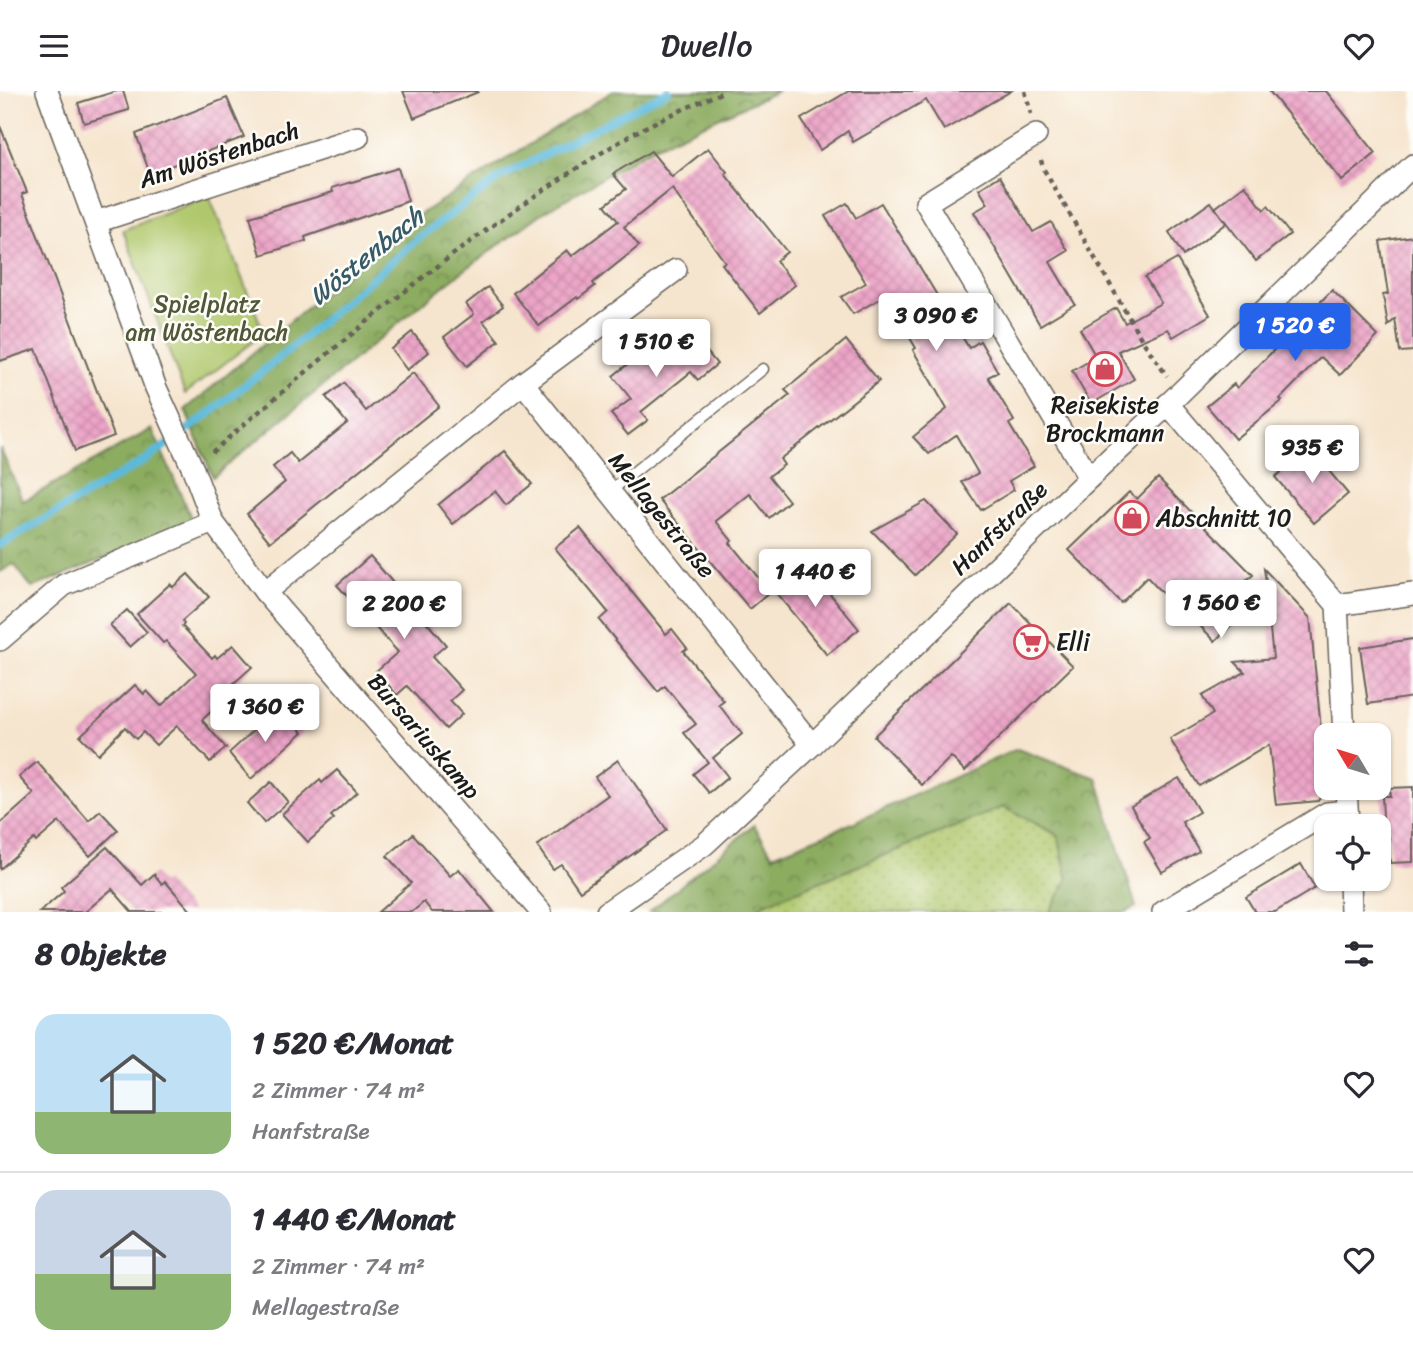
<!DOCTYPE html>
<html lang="de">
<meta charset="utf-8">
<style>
:root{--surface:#fff;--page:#f2f2f3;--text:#2b2b33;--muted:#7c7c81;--line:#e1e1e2;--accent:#2563eb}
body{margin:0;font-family:Sriracha,sans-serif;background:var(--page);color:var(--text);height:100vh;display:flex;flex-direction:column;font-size:26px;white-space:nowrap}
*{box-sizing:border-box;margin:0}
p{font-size:23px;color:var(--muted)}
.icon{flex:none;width:38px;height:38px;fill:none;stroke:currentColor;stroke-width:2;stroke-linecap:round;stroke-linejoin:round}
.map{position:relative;height:821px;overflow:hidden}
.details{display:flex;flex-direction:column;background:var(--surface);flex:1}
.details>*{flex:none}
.needle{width:46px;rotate:308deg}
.tools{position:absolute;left:1314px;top:632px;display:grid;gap:14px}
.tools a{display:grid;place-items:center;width:77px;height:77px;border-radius:14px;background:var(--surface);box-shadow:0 2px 5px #0004;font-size:35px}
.price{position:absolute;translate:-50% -60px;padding:0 16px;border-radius:7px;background:#fff;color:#222;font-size:23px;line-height:46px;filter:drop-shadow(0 2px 4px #0008)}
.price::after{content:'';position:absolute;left:50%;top:42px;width:21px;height:16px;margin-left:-10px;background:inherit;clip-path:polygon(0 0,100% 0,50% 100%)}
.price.on{background:var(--accent);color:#fff}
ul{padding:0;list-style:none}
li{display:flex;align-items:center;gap:21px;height:175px;padding:0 35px}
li+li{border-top:2px solid var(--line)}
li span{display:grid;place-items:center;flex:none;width:196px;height:140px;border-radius:21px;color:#555}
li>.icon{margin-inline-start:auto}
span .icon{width:84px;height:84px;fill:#fffc;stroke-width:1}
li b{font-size:30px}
h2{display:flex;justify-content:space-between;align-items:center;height:84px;padding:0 35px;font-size:30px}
header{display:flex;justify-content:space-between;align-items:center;height:91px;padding:0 35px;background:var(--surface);font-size:32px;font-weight:600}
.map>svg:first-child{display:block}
.grass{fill:url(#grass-dots);stroke:#667244;stroke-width:2}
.forest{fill:url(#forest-crowns);stroke:#54643e;stroke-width:2}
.green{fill:#b0c86d;stroke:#667244;stroke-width:2}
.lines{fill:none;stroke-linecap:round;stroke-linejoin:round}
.stream{stroke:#5cb9da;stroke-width:8}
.building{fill:url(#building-cross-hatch)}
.service-casing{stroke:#68625a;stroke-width:13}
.minor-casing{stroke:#68625a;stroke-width:24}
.path{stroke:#68625a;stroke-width:4.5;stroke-dasharray:5 5;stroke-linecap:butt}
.service{stroke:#fff;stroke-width:10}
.minor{stroke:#fff;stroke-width:21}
.labels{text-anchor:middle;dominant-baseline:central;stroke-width:5;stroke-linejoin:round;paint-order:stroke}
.street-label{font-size:24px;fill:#1c1c1c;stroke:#fdfcf7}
.park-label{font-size:24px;fill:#505838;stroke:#fdfcf7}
.poi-label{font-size:24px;fill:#1c1c1c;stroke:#fdfcf7;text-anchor:start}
.water-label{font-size:26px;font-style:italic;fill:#365b68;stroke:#fdfcf7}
</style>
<header><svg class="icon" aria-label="menu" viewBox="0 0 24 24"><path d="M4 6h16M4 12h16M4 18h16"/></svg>Dwello<svg class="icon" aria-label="heart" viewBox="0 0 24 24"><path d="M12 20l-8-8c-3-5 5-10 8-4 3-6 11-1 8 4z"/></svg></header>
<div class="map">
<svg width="1413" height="821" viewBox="0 0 1413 821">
<defs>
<pattern id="grass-dots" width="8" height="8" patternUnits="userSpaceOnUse" patternTransform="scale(1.75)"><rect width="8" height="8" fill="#b0c86d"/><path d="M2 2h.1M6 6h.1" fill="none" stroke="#97ab5e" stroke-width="1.8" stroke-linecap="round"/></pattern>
<pattern id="forest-crowns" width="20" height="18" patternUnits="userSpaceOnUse" patternTransform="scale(1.75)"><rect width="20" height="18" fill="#8cac60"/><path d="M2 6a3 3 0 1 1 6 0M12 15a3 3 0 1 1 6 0" fill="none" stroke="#728b4e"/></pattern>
<pattern id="building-cross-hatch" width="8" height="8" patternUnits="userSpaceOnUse" patternTransform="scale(1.75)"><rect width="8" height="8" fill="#eca4c7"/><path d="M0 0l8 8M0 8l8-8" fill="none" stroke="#ca8daa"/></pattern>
</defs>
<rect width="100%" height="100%" fill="#fdfcf7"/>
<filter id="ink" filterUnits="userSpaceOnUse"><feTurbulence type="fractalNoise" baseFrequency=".0143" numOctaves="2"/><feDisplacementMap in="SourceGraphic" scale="14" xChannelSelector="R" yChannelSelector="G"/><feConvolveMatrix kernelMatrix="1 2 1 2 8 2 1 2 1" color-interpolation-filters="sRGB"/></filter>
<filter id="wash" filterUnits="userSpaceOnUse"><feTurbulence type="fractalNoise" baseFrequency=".00686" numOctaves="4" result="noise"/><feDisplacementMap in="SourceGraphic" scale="28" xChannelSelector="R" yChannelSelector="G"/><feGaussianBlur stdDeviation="1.57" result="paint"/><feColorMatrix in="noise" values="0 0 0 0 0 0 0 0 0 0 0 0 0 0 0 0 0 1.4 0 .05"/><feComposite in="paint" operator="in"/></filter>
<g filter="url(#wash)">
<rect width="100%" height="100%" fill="#f6e5ce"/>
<path class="grass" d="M 1003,716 L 1058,744 L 1068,789 L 1049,821 L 757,821 L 762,814 Z"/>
<g class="forest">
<path d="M 613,0 L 778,0 L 654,56 L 541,123 L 447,192 L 213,386 L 185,319 L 411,129 Z"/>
<path d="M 152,338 L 193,431 L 32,497 L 14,473 L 0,481 L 0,357 L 23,410 Z"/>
<path d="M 1017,658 L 1097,687 L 1136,816 L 1125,821 L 1049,821 L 1068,789 L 1058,744 L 1003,716 L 762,814 L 757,821 L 649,821 L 754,734 L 773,764 L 850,733 Z"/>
</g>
<path class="green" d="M 209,105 L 264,242 L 185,303 L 123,139 Z"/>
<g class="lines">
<path class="stream" d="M 0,454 L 147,368 L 205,326 L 294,255 L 420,146 L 501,86 L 668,0"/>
</g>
<g id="blocks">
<g class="building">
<path d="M 117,0 L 123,0 L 129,19 L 84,32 L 78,12 Z"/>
<path d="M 403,0 L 478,0 L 478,1 L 414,27 Z"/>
<path d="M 849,0 L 1011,0 L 944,39 L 926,9 L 853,51 L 848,40 L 820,59 L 801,28 Z"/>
<path d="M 1269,0 L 1326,0 L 1376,62 L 1342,90 Z"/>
<path d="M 227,7 L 244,46 L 150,83 L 136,43 Z"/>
<path d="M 0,35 L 27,101 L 22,103 L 114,345 L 75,360 L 36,258 L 0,270 Z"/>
<path d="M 708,57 L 727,81 L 725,83 L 787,161 L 776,170 L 795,194 L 760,222 L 722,173 L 725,171 L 672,98 L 624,136 L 639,155 L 593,192 L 595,195 L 578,208 L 577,206 L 539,235 L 513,202 L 567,159 L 572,165 L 618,130 L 605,114 L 626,98 L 613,83 L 651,60 L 672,86 Z"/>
<path d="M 398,77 L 408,110 L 305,146 L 306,150 L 261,164 L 250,126 L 333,101 L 332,97 Z"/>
<path d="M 1000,85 L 1033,141 L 1051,131 L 1068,160 L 1050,171 L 1075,213 L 1040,234 L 974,121 L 988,113 L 979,98 Z"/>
<path d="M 1245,94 L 1264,119 L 1268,115 L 1290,143 L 1256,170 L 1215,117 Z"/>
<path d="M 1211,111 L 1226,132 L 1183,165 L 1169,141 Z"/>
<path d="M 847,112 L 856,127 L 881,112 L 969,257 L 980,250 L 998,281 L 988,286 L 1014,330 L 1009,333 L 1034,375 L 1009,390 L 1014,399 L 981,419 L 962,391 L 978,382 L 956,344 L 929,363 L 913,346 L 947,318 L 913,259 L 916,257 L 885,205 L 853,223 L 841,206 L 866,192 L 825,125 Z"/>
<path d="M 1413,145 L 1413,260 L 1400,261 L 1395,228 L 1388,235 L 1383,204 L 1388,203 L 1380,150 Z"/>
<path d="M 1177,168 L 1210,224 L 1173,246 L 1168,238 L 1118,260 L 1134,288 L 1091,313 L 1072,280 L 1096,266 L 1080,238 L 1116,217 L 1125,232 L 1161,212 L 1145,186 Z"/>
<path d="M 488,196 L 503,215 L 483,230 L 499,250 L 467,275 L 444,246 L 474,223 L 466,213 Z"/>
<path d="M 1332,199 L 1378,245 L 1340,284 L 1321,266 L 1280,308 L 1282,310 L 1235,348 L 1207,315 L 1234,293 L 1237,297 Z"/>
<path d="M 412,241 L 429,261 L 407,279 L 391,258 Z"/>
<path d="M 663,245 L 681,267 L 700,252 L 717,273 L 698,289 L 691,281 L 641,321 L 648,329 L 628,344 L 611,323 L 631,308 L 613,285 Z"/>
<path d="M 846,249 L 879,290 L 780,368 L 784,374 L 769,385 L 789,410 L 769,427 L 750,403 L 716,430 L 732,450 L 730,452 L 770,501 L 750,518 L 659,409 L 790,304 L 785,299 Z"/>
<path d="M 413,282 L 439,315 L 270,451 L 247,423 L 285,391 L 273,376 L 290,362 L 298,372 L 347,332 L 326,306 L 344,292 L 366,320 Z"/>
<path d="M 1310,357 L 1348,403 L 1314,432 L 1275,386 Z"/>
<path d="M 505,360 L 532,393 L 506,414 L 495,400 L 453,433 L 438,414 Z"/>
<path d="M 1158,387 L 1253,484 L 1232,502 L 1266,492 L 1264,478 L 1310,527 L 1326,689 L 1326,696 L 1318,710 L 1276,714 L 1269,654 L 1199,695 L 1170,648 L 1213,623 L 1202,605 L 1245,581 L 1235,571 L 1273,567 L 1266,499 L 1215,550 L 1165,499 L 1162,502 L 1147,486 L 1121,512 L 1069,459 L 1129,401 L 1137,408 Z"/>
<path d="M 926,410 L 957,443 L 915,484 L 872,440 Z"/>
<path d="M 580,437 L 666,543 L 672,538 L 687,557 L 683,560 L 724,610 L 719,614 L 742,643 L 713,667 L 728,686 L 709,702 L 693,683 L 708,671 L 684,642 L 696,633 L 665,595 L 658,601 L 599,529 L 608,521 L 555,457 Z"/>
<path d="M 370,465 L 446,554 L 432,566 L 462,599 L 450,610 L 462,623 L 446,638 L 407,595 L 397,604 L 376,580 L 398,561 L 337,494 Z"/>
<path d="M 804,471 L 859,538 L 827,564 L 772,497 Z"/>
<path d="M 188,483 L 209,506 L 182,530 L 184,533 L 182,535 L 212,567 L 215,564 L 217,567 L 233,554 L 252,576 L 225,600 L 229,604 L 202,629 L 226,657 L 210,671 L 177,635 L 156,654 L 143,641 L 136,648 L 125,636 L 98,663 L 80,645 L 135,594 L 144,603 L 147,600 L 161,615 L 196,582 L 166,550 L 163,552 L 137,523 L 170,493 L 173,496 Z"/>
<path d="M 1011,512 L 1073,575 L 965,680 L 951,666 L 922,694 L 874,645 Z"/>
<path d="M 127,519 L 147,541 L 130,556 L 110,534 Z"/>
<path d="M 1413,548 L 1413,606 L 1368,613 L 1360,556 Z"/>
<path d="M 282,619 L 303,641 L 251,688 L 229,662 L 265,629 L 267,633 Z"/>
<path d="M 618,669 L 667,739 L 580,800 L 561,773 L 553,778 L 537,755 L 608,704 L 595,686 Z"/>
<path d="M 37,671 L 89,730 L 100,720 L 118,739 L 90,765 L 59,731 L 36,751 L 34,748 L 0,778 L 0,733 L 34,703 L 19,686 Z"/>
<path d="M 337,679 L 357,701 L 331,725 L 334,728 L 308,751 L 282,723 L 320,689 L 322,692 Z"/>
<path d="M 1179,687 L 1199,721 L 1182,731 L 1199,760 L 1162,781 L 1144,751 L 1150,747 L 1131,715 Z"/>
<path d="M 271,691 L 288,711 L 264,732 L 247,712 Z"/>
<path d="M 1413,696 L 1413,771 L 1390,772 L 1389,746 L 1384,746 L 1382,705 L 1390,705 L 1389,697 Z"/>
<path d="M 413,743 L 450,785 L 459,778 L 494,821 L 432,821 L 424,811 L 412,821 L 378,821 L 411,792 L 387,765 Z"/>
<path d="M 107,756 L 142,794 L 154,783 L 162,793 L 165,790 L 192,821 L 132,821 L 112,798 L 85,821 L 40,821 L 64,800 L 61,796 Z"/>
<path d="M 1301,773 L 1315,797 L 1275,821 L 1255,821 L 1246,806 Z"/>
</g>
</g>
</g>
<g filter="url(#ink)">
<use href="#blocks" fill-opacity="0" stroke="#68625a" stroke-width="2"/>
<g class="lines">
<g class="service-casing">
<path id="service" d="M 609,401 L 763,278"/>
</g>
<g class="minor-casing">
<g id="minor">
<path d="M 47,0 L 156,297 L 193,378 L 213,431"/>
<path d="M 1036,44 L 926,112 L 1089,387"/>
<path d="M 96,131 L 358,46"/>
<path d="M 523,292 L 812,654"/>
<path d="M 1168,313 L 1337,514 L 1344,644"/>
<path d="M 265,501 L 523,292 L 676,179"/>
<path d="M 1337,514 L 1413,503"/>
<path d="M 0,549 L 64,494 L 213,431 L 265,501 L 541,821"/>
<path d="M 1346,696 L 1348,733"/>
<path d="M 1350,788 L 1351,821"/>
<path d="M 607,821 L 704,754 L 812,654 L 1089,387 L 1180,302 L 1413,74"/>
<path d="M 1163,821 L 1327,722 L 1347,720"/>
</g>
</g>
<g class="path">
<path d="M 1025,0 L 1031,23"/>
<path d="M 1041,69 L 1043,77 L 1142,249 L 1167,285"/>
<path d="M 212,361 C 346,246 484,129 638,40 C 666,25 696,13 725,0"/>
</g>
<use href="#service" class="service"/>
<use href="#minor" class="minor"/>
</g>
</g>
<defs>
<g id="shop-ring" transform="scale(1.75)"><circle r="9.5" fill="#fdfcf7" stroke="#d1495b" stroke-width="1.5"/><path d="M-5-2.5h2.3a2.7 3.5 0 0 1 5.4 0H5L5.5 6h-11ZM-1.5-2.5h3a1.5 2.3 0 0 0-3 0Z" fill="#d1495b"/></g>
<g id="supermarket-ring" transform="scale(1.75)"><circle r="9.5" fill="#fdfcf7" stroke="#d1495b" stroke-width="1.5"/><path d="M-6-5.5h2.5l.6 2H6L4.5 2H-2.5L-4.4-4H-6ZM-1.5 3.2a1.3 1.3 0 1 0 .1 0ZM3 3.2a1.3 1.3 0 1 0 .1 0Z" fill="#d1495b"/></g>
</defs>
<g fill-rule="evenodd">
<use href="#shop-ring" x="1105" y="278"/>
<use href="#shop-ring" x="1132" y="427"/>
<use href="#supermarket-ring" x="1031" y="551"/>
</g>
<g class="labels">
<g class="street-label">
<text transform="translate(219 64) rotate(-18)">Am Wöstenbach</text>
<text transform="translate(662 424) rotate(51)">Mellagestraße</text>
<text transform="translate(999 437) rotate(-44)">Hanfstraße</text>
<text transform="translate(424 645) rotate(49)">Bursariuskamp</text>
</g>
<g class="park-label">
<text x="207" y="213">Spielplatz<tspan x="207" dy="28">am Wöstenbach</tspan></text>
</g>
<g class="poi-label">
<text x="1105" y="314" text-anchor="middle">Reisekiste<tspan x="1105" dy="28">Brockmann</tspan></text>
<text x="1156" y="427">Abschnitt 10</text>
<text x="1056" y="551">Elli</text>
</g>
<g class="water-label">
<text transform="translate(366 165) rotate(-39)">Wöstenbach</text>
</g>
</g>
</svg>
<div class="tools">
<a><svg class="needle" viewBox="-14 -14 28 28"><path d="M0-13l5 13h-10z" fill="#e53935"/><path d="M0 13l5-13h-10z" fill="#7c7c81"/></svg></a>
<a><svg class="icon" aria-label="locate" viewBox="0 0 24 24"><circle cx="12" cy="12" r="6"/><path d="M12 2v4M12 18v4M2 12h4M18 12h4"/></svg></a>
</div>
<b class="price" style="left:936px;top:262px">3 090 €</b>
<b class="price on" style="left:1295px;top:272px">1 520 €</b>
<b class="price" style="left:656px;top:288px">1 510 €</b>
<b class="price" style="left:1312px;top:394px">935 €</b>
<b class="price" style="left:815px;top:518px">1 440 €</b>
<b class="price" style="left:1221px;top:549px">1 560 €</b>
<b class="price" style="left:404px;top:550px">2 200 €</b>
<b class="price" style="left:265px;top:653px">1 360 €</b>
</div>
<section class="details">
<h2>8 Objekte<svg class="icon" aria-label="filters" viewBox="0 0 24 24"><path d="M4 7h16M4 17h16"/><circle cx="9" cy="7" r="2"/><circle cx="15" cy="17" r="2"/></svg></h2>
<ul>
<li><span style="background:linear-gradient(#bfe0f5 70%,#8fb573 0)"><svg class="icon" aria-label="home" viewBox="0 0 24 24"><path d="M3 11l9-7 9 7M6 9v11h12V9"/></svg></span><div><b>1 520 €/Monat</b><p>2 Zimmer · 74 m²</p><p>Hanfstraße</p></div><svg class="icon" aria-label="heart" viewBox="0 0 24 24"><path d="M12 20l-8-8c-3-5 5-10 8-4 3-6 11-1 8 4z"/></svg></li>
<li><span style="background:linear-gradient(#c9d6e8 60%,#8fb573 0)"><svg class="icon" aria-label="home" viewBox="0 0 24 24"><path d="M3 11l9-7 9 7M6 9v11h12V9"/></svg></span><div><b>1 440 €/Monat</b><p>2 Zimmer · 74 m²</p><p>Mellagestraße</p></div><svg class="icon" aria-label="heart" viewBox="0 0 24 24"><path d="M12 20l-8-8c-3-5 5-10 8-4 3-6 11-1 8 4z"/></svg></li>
</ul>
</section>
